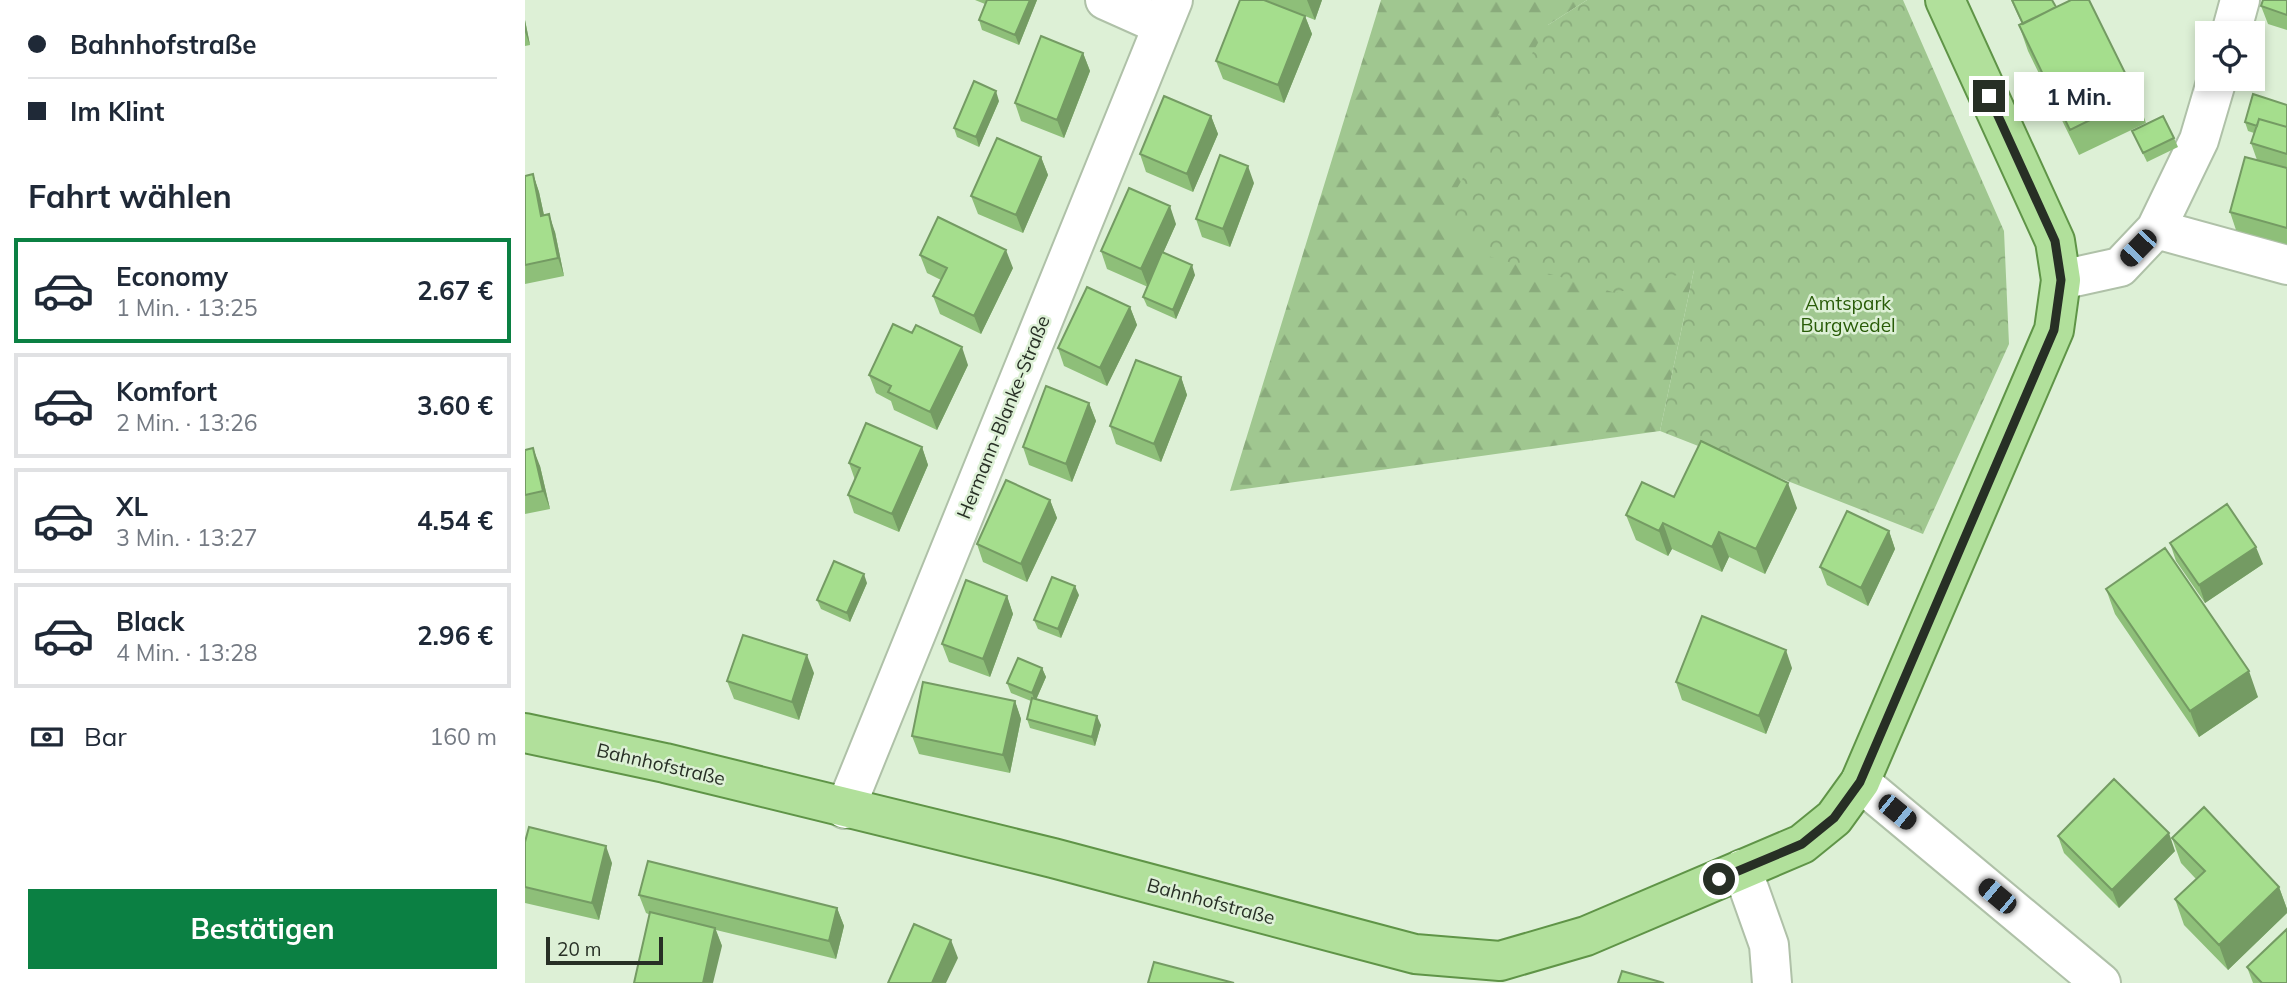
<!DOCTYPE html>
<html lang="de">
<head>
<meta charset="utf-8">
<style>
  body { margin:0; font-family:Mulish,sans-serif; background:#f2f2f3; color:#1f2937; height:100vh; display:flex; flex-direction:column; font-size:26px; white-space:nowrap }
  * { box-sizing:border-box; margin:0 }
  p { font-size:23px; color:#747a83 }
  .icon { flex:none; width:38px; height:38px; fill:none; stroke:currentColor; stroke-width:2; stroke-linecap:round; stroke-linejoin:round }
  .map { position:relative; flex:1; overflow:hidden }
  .sheet { display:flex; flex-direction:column; background:#fff; width:525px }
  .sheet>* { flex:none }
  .hud { display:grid; align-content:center; height:154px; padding:0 28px; background:#fff }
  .fabs { position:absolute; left:1670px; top:21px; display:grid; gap:14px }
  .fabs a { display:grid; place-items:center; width:70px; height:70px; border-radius:0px; background:#fff; box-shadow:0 4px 10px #0003; font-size:35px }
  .scale { position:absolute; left:21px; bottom:18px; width:117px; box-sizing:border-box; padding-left:7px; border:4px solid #272f25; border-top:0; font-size:19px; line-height:24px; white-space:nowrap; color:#272f25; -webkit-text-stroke:5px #ddf0d6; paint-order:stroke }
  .end { position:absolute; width:32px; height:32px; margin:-16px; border:9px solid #272f25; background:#fff; box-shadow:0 0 0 4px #fff }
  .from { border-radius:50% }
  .bubble { position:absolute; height:49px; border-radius:0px; background:#fff; box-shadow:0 4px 10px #0003; font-size:23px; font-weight:700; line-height:49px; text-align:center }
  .car { position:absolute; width:21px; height:42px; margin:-21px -10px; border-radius:9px; box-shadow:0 0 5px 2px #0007; background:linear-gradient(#222 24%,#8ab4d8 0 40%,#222 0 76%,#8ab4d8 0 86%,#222 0) }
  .hud b { display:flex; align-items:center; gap:24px; height:66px; font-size:26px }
  .hud b+b { border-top:2px solid #e0e1e3 }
  .hud i { width:18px; height:18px; background:#1f2937 }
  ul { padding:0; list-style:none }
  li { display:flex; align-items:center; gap:21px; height:105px; margin:0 14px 10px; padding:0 14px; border:4px solid #e0e1e3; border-radius:0px }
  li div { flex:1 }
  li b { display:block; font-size:26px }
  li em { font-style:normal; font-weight:700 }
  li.selected { border-color:#0b8043 }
  li>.icon { width:63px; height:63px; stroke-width:1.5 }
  h2 { padding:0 28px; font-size:32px; line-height:84px }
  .pay { display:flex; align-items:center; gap:18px; height:77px; padding:0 28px; font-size:26px }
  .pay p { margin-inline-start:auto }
  .action { display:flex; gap:14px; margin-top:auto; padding:14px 28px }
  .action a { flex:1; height:80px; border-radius:0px; background:#0b8043; color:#fff; font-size:28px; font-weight:700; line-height:80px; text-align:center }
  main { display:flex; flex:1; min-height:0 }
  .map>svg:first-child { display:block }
  .forest { fill:url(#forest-firs) }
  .park { fill:url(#park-crowns) }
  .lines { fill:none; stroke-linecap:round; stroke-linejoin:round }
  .minor-casing { stroke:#afc1a8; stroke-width:42 }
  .major-casing { stroke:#5f9447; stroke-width:42 }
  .minor { stroke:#fff; stroke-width:38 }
  .major { stroke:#b1e09b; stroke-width:38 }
  .wall { fill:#8ebf79 }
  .shaded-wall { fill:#749b63 }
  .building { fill:#a5de8d; stroke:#749b63; stroke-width:2 }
  .route { stroke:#272f25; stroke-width:9 }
  .labels { text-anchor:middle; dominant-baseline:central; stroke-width:5; stroke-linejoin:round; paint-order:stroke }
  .park-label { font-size:19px; fill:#295c08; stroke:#ddf0d6 }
  .street-label { font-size:19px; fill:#272f25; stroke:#ddf0d6 }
</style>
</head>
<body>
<main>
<section class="sheet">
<div class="hud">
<b><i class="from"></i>Bahnhofstraße</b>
<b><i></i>Im Klint</b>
</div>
<h2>Fahrt wählen</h2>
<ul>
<li class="selected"><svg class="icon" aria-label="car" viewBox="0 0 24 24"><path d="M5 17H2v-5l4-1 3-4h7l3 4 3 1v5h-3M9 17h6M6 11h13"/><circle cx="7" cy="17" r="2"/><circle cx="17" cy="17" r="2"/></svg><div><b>Economy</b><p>1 Min. · 13:25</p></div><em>2.67 €</em></li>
<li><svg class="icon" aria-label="car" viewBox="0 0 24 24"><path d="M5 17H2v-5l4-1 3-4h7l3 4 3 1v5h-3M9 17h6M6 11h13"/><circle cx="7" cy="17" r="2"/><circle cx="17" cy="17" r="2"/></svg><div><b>Komfort</b><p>2 Min. · 13:26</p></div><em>3.60 €</em></li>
<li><svg class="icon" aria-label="car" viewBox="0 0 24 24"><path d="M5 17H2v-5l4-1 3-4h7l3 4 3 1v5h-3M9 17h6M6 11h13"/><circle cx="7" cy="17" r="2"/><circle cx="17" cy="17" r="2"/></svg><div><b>XL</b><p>3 Min. · 13:27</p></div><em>4.54 €</em></li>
<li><svg class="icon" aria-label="car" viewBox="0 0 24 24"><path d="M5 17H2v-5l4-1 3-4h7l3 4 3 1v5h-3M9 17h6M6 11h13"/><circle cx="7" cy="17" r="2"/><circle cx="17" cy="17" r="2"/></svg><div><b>Black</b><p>4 Min. · 13:28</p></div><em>2.96 €</em></li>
</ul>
<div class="pay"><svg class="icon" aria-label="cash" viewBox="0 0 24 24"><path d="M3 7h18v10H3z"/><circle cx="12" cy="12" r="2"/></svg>Bar<p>160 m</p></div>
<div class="action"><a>Bestätigen</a></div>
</section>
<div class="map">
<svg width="1762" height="983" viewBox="0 0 1762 983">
  <defs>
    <pattern id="forest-firs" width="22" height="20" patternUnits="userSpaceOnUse" patternTransform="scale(1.75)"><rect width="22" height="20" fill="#a0c790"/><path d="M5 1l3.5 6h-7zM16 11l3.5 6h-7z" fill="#8aab7c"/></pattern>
    <pattern id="park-crowns" width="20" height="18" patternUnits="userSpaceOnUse" patternTransform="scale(1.75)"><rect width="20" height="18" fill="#a0c790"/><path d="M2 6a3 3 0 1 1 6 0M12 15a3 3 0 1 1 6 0" fill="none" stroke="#8aab7c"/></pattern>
  </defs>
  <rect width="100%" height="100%" fill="#ddf0d6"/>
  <path class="forest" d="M856,0H1062L1023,25L1169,270L1135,431L705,491Z"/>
  <path class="park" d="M1062,0H1378L1479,231L1484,344L1398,534L1135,431L1169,270L1091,293L966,257L915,219L1023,25Z"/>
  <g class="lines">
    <defs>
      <path id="minor" d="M580,0L636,25
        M1706,33L1715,0
        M1631,229L1762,265
        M1536,280L1595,267L1631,229L1674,140L1692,79
        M1335,782L1576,983
        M320,809L648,0
        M1217,869L1244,945L1247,983"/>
      <path id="major" d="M0,733L140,763L528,858L890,954L975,961L1061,936L1277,844L1309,818L1335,782L1529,330L1536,280L1530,241L1420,0"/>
    </defs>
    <use href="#minor" class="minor-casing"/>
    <use href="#major" class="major-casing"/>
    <use href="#minor" class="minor"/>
    <use href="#major" class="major"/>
  </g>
  <path class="wall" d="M450,0H512L494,45L457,30L454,20L460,4Z
    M715,0H797L790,20L780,16L787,34L759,103L698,79L691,61Z
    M1486,0H1527L1531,7L1612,97L1621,123L1554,155L1503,51L1494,25L1497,24Z
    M1762,0V30L1743,24L1736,6Z
    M0,20L5,45L0,46Z
    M558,53L565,71L539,138L496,121L490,103Z
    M474,101L454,147L432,137L429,128Z
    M1762,105V244L1711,230L1705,212L1732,160L1726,143L1729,133L1723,131L1720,122Z
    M686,116L693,134L668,192L621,172L615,154Z
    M1607,131L1649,138L1653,147L1622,162Z
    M516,157L523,175L498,233L453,214L446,196Z
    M8,174L14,192L19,215L30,232L39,276L0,284V176Z
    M729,183L705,247L677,237L671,219Z
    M651,224L638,253L670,275L651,319L622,306L618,297L623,287L582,269L576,251Z
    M395,255L488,268L456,334L415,314L408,296L416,280L402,273Z
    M605,307L612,325L582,386L539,366L533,348Z
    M443,365L412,430L369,410L366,401L351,393L344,375Z
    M656,377L662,395L636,462L591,444L585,426Z
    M564,403L571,421L547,482L504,465L498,447Z
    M397,447L403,465L374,532L329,513L323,495L330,480L324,463Z
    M0,450L15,466L25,509L0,514Z
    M1149,497L1272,508L1240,574L1204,557L1197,572L1147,549L1143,556L1111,540L1101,515Z
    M525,500L532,518L502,582L458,562L452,544Z
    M1364,531L1370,549L1343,606L1302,585L1295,567Z
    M1645,543L1738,564L1680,603L1651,561Z
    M342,583L325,622L296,609L292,600Z
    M1581,589L1733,697L1674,737L1590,614Z
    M554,595L536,638L513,629L509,620Z
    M482,596L488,614L465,677L424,662L417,644Z
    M517,668L521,677L511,700L576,725L570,746L505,728L502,719L506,701L486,693L482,683Z
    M1267,668L1241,734L1157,700L1151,682Z
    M289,673L274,720L209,699L202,681Z
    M490,701L496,719L485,773L394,754L387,736Z
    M1533,836L1650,851L1594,908L1539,853Z
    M1647,838L1754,887L1762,909V913L1703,970L1659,925L1650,899L1671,879L1656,863Z
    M0,842L87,863L74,920L0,903Z
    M114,895L312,908L319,926L311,959L191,930L197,946L121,913Z
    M1722,967L1762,983H1728Z"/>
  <path class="shaded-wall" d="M505,0H512L494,45L490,35Z
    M782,0H797L790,20Z
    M780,16L787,34L759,103L753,85Z
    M0,20L5,45L0,32Z
    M558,53L565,71L539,138L532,120Z
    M471,91L474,101L454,147L451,137Z
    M686,116L693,134L668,192L662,174Z
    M516,157L523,175L498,233L491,215Z
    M723,166L729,183L705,247L698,229Z
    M8,174L14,192L23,234L16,216Z
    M645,206L651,224L623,287L616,269Z
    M24,214L30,232L39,276L33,258Z
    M481,250L488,268L456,334L449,316Z
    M667,265L670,275L651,319L648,310Z
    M605,307L612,325L582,386L575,368Z
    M437,347L443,365L412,430L405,412Z
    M656,377L662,395L636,462L629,444Z
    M564,403L571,421L547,482L541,464Z
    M397,447L403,465L374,532L367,514Z
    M8,448L15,466L25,509L18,491Z
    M1263,483L1272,508L1240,574L1231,549Z
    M525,500L532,518L502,582L496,564Z
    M1138,523L1147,549L1143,556L1134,531Z
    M1364,531L1370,549L1343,606L1336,588Z
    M1194,532L1204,557L1197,572L1187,547Z
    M1731,547L1738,564L1680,603L1674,585Z
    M339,574L342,583L325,622L322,613Z
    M550,586L554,595L536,638L533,629Z
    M482,596L488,614L465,677L458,659Z
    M1261,650L1267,668L1241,734L1234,716Z
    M282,655L289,673L274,720L267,702Z
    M517,668L521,677L510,702L507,693Z
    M1724,671L1733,697L1674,737L1665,711Z
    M490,701L496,719L485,773L478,755Z
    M572,716L576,725L570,746L567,737Z
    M1644,833L1650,851L1594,908L1587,890Z
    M81,846L87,863L74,920L67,903Z
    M1754,887L1762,909V913L1703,970L1694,945Z
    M312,908L319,926L311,959L304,941Z
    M190,928L197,946L188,983H178Z
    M426,940L433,958L421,983H407Z"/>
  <path class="building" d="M462,0H505L490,35L454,20Z
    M715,0H739L780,16L753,85L691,61Z
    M1487,0H1527L1531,7L1498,24Z
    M1546,0H1564L1612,97L1545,130L1494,25Z
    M1738,0H1762V15L1736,6Z
    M516,36L558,53L532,120L490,103Z
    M449,81L471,91L451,137L429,128Z
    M1728,94L1762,105V127L1734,119L1732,126L1720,122Z
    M639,96L686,116L662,174L615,154Z
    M1638,116L1649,138L1618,153L1607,131Z
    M1734,119L1762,127V154L1726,143Z
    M472,138L516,157L491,215L446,196Z
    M695,155L723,166L698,229L671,219Z
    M1720,157L1762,168V228L1705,212Z
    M8,174L16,216L24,214L33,258L0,265V176Z
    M604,188L645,206L616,269L576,251Z
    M413,217L481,250L449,316L408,296L422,268L395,255Z
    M637,252L667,265L648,310L618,297Z
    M562,287L605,307L575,368L533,348Z
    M368,324L387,333L391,325L437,347L405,412L363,392L366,386L344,375Z
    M611,360L656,377L629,444L585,426Z
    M521,386L564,403L541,464L498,447Z
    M341,423L397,447L367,514L323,495L335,468L324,463Z
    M1176,441L1263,483L1231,549L1194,532L1187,547L1138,523L1134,531L1101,515L1117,482L1149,497Z
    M8,448L18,491L0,495V450Z
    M481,480L525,500L496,564L452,544Z
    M1702,504L1731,547L1674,585L1645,543Z
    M1322,511L1364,531L1336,588L1295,567Z
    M1640,548L1724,671L1665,711L1581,589Z
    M309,561L339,574L322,613L292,600Z
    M527,577L550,586L533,629L509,620Z
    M441,580L482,596L458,659L417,644Z
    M1177,616L1261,650L1234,716L1151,682Z
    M218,635L282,655L267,702L202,681Z
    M493,658L517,668L507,693L482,683Z
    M398,682L490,701L478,755L387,736Z
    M507,698L572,716L567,737L502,719Z
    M1589,779L1644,833L1587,890L1533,836Z
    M1679,807L1754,887L1694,945L1650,899L1680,871L1647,838Z
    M4,827L81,846L67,903L0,887V842Z
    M123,861L312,908L304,941L114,895Z
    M125,912L190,928L178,983H109Z
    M389,924L426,940L407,983H363Z
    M1762,929V983H1737L1722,967Z
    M629,962L709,983H623Z
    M1097,971L1139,983H1093Z"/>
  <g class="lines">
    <path class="route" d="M1194,879L1277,844L1309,818L1335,782L1529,330L1536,280L1530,241L1464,96"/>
  </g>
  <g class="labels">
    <g class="park-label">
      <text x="1323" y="303">Amtspark<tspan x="1323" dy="22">Burgwedel</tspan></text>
    </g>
    <g class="street-label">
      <text transform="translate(478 417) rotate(-68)">Hermann-Blanke-Straße</text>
      <text transform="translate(136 764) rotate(13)">Bahnhofstraße</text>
      <text transform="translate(686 901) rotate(15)">Bahnhofstraße</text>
    </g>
  </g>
</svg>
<div class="fabs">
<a><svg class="icon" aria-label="locate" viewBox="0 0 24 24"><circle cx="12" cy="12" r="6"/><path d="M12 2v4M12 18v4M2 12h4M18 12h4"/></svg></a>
</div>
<div class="scale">20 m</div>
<i class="end from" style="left:1194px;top:879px"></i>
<i class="end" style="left:1464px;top:96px"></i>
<div class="bubble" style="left:1489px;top:72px;width:130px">1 Min.</div>
<i class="car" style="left:1613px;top:248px;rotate:224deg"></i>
<i class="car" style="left:1372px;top:812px;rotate:129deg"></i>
<i class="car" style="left:1472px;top:896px;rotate:310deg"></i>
</div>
</main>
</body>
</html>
